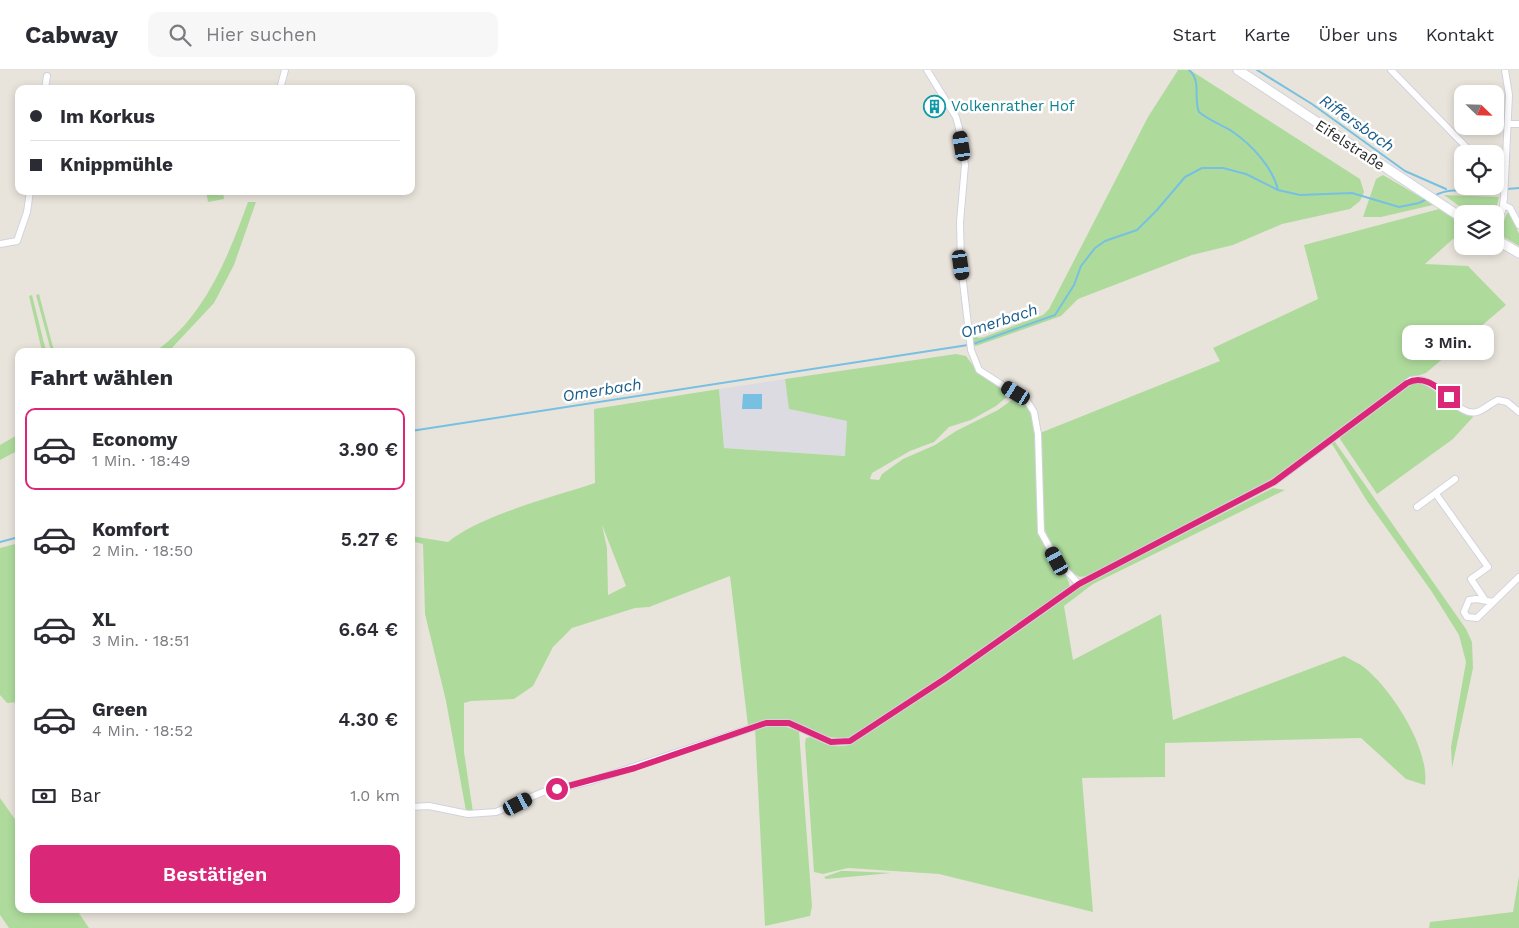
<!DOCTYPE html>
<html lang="de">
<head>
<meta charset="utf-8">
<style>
  body { margin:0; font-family:"Work Sans",sans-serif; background:#f7f7f7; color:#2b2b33; height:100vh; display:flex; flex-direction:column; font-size:19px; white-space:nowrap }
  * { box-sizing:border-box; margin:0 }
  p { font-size:16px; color:#7c7c81 }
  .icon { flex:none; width:28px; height:28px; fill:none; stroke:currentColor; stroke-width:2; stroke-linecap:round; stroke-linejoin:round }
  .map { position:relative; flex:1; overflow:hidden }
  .drawer { position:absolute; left:15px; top:278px; width:400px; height:565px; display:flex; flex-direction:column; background:#fff; border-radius:10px; box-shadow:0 2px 8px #0003 }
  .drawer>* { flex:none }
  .top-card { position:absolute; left:15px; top:15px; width:400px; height:110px; border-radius:10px; box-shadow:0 2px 8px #0003; display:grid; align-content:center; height:110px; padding:0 15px; background:#fff }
  .needle { width:32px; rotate:113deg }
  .fabs { position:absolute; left:1454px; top:15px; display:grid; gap:10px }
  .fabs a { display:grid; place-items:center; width:50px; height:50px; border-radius:10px; background:#fff; box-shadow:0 2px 8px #0003; font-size:25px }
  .end { position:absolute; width:22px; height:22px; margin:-11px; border:6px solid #db2777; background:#fff; box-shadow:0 0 0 2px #fff }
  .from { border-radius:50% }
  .bubble { position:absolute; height:35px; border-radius:10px; background:#fff; box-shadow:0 2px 8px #0003; font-size:16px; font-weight:600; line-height:35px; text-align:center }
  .car { position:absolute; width:15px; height:30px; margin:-15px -8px; border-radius:6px; box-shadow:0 0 4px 1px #0007; background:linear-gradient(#222 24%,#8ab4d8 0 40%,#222 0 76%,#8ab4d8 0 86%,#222 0) }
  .top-card b { display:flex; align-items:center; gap:18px; height:48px; font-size:19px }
  .top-card b+b { border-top:1px solid #e1e1e2 }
  .top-card i { width:12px; height:12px; background:#2b2b33 }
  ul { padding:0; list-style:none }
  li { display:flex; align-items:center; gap:15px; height:82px; margin:0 10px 8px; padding:0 5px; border:2px solid transparent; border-radius:10px }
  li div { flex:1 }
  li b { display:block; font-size:19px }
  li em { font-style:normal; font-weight:600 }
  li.selected { border-color:#db2777 }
  li>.icon { width:45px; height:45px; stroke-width:1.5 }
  h2 { padding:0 15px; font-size:22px; line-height:60px }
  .pay { display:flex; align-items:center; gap:12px; height:55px; padding:0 15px; font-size:19px }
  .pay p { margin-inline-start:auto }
  .action { display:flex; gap:10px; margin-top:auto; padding:10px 15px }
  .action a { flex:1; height:58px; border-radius:10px; background:#db2777; color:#fff; font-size:20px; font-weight:600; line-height:58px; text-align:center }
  header { display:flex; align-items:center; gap:30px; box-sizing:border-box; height:70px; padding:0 25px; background:#fff; border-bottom:1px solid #e1e1e2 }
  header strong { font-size:24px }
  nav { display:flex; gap:28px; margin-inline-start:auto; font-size:18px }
  .search { width:350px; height:45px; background:#f7f7f7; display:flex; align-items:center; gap:12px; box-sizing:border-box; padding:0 18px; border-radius:10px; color:#7c7c81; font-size:19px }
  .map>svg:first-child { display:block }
  .industrial { fill:#dddbe2 }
  .green { fill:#aedb9c; fill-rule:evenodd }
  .water { fill:#77c0e2 }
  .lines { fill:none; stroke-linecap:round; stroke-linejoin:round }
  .stream { stroke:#77c0e2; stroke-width:2 }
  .street-casing { stroke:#d0d2e0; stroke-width:8 }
  .secondary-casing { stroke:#d0d2e0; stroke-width:11 }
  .street { stroke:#fff; stroke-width:6 }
  .secondary { stroke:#fff; stroke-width:9 }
  .route { stroke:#db2777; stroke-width:6 }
  .labels { text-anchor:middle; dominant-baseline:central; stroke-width:5; stroke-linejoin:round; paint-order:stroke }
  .culture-label { font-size:15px; fill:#0d838f; stroke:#fff; text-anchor:start }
  .street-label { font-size:15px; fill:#282828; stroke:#fff }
  .water-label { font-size:16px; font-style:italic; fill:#195d8b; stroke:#fff }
</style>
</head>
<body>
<header>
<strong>Cabway</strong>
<div class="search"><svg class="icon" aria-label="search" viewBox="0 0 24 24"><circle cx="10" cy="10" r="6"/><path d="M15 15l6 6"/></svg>Hier suchen</div>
<nav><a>Start</a><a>Karte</a><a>Über uns</a><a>Kontakt</a></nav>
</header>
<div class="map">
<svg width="1519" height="858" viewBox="0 0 1519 858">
  <rect width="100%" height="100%" fill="#e9e4db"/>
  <path class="industrial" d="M785,309L790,339L847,351L846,386L724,378L719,319Z"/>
  <path class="green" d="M1178,0H1190L1360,109L1364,122L1360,131L1350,139L1282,154L1233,175L1192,185L1078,229L1061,246L976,276L973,275V262L978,268L984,267L1043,245L1049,239L1148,47Z
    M1383,105L1429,132L1433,135L1381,147H1363L1376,109Z
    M206,121H223L224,129L208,132Z
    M1444,125L1499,127L1495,144H1470Z
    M248,132H256L234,195L214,233L169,281H156C205,246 228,187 248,132Z
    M1439,139L1462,153V161L1425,194L1468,196L1506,235L1426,303L1411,308L1270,411L1088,506L1080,507C1030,480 1042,412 1040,363L1220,291L1213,278L1318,229L1304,175Z
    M1507,143H1510L1519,164V176L1499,164Z
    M39,224L54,281H51L36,225Z
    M32,225L46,281H42L29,226Z
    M956,284L966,286L978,302L1007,322V327L996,336L971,350L949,357L934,372L910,381L872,403L870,409L879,410L882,404L903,389L935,375L956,361L998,340L1016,327C1023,331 1029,335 1032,343C1043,374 1034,428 1039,462C1042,482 1068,500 1070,517L944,607L849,668C821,670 814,658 790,651C776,647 761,652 748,656L730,506L649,537L635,538L572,558L553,577L533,616L514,629L471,631L464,633V682L473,742L466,741L446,631L425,544L423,474L411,471V466L448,472C481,445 553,427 595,413L594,339L719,319L724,378L845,386L847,351L789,339L785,309ZM602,455L626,516L608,525L607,478Z
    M1418,312L1427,313L1472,345L1473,347L1453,369L1377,424L1340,369L1342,362L1408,315Z
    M19,364V380L0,390V375Z
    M1332,371L1335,372L1466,559L1472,572L1473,598L1452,698L1451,677L1466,592L1459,565L1432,522L1367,431L1332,374L1329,373Z
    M1273,418L1285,420L1093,514L1064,536L1073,590L1161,544L1173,650L1344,586C1351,590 1359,593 1365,598C1392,620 1430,679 1425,715L1406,709L1361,668L1165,673V707L1082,708L1093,842L939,804L848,798L823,804L814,802L805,673L806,668L811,667C826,675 835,679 852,674L1081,516Z
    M19,473V632L7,633L0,625V478Z
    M777,654L799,661L812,836L810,846L765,856L755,658Z
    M0,728L19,755V839H76L89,858H9L0,845Z
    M841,801H848L892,803L826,809L824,807Z
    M1519,806V858H1429L1430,852L1513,842Z"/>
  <path class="water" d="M743,324H762V339H742Z"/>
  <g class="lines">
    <path class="stream" d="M1189,0C1202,11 1193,28 1199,42C1210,51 1222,55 1233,62C1252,75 1273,98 1278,120
      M1257,0L1312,34L1405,101L1446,119
      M1507,119L1519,118
      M1434,126C1458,113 1477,128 1502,121
      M973,274L1055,245L1074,215L1081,196L1095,178L1105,171L1137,160L1157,140L1185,107L1202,98H1223L1246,104L1278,120L1300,125L1352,123L1399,137L1419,133L1427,129
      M411,361L968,275
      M0,472L19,467"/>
    <defs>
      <path id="street" d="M927,0L956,47L959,58L965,95L960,152L961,195L971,280L979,300L1027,331L1034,342L1038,364L1041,462L1057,491L1079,514
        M1391,0L1473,84
        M45,19L47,6
        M280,19L285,0
        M1508,54H1519
        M1495,92L1506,94
        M1503,135L1510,138L1519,155
        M1495,155L1502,141L1504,128L1509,25L1505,0
        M0,174L17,171L27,142L30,121
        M1436,424L1488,497L1471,509L1485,530
        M1417,437L1455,409
        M1493,532L1476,529L1469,530L1464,542L1467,547L1477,548L1519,507
        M411,737L429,736L468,744L496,742L543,722L591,711L766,653H789L831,672L850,671L946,608L1079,514L1274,412L1411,310C1439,305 1456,348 1477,342C1484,340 1491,333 1498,330L1507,332L1519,342"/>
      <path id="secondary" d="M1238,0L1462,148
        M1495,169L1519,183"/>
    </defs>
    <use href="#street" class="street-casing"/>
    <use href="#secondary" class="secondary-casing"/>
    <use href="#street" class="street"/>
    <use href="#secondary" class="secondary"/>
  </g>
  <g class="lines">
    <path class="route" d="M557,719L635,698L766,653H789L831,672L850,671L946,608L1079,514L1274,412L1407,313C1423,304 1437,317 1449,327"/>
  </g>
  <defs>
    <symbol id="building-ring" viewBox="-11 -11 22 22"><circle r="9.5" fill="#fff" stroke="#0f9aa8" stroke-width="1.5"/><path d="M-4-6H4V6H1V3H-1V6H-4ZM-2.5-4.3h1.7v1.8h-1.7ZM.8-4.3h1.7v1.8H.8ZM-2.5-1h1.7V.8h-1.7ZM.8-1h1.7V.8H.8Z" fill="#0f9aa8"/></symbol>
  </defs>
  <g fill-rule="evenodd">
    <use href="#building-ring" x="922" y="24" width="25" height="25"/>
  </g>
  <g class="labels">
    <g class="culture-label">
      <text x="951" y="36">Volkenrather Hof</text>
    </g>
    <g class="street-label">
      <text transform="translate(1350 75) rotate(33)">Eifelstraße</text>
    </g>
    <g class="water-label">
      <text transform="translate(1357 53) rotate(35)">Riffersbach</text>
      <text transform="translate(999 251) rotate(-18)">Omerbach</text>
      <text transform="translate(602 320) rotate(-9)">Omerbach</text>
    </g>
  </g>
</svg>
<div class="fabs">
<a><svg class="needle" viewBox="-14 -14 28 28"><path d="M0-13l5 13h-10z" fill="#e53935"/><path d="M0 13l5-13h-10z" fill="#7c7c81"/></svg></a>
<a><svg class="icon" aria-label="locate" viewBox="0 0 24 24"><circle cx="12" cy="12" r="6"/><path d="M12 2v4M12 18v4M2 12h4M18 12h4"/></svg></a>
<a><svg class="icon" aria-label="layers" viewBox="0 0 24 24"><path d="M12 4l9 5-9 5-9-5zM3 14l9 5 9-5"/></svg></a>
</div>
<i class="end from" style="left:557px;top:719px"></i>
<i class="end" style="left:1449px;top:327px"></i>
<div class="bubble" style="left:1402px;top:255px;width:92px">3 Min.</div>
<i class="car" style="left:962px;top:76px;rotate:351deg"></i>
<i class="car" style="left:961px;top:195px;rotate:172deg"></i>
<i class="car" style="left:1016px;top:323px;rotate:301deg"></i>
<i class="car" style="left:1057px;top:491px;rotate:331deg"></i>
<i class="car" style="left:518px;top:734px;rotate:63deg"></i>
<div class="top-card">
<b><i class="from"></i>Im Korkus</b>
<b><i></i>Knippmühle</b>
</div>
<section class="drawer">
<h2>Fahrt wählen</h2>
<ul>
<li class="selected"><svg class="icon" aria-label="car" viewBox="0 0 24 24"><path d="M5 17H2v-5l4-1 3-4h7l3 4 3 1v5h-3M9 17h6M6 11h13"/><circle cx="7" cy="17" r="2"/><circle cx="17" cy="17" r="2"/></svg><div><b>Economy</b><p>1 Min. · 18:49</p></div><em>3.90 €</em></li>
<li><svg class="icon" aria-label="car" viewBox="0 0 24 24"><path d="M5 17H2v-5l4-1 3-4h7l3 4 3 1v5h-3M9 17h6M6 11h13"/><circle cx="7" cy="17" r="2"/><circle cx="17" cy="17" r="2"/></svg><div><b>Komfort</b><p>2 Min. · 18:50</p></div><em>5.27 €</em></li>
<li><svg class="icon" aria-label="car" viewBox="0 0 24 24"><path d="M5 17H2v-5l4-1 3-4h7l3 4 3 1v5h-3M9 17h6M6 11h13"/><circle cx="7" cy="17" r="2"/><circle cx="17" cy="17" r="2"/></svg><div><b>XL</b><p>3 Min. · 18:51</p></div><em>6.64 €</em></li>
<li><svg class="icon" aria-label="car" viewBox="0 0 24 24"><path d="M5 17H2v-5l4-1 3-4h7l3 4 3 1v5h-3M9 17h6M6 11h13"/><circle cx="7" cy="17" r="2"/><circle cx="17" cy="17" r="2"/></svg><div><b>Green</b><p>4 Min. · 18:52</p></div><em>4.30 €</em></li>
</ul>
<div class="pay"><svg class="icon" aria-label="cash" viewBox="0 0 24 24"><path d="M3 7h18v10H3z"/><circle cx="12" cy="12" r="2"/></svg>Bar<p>1.0 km</p></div>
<div class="action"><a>Bestätigen</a></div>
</section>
</div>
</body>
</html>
